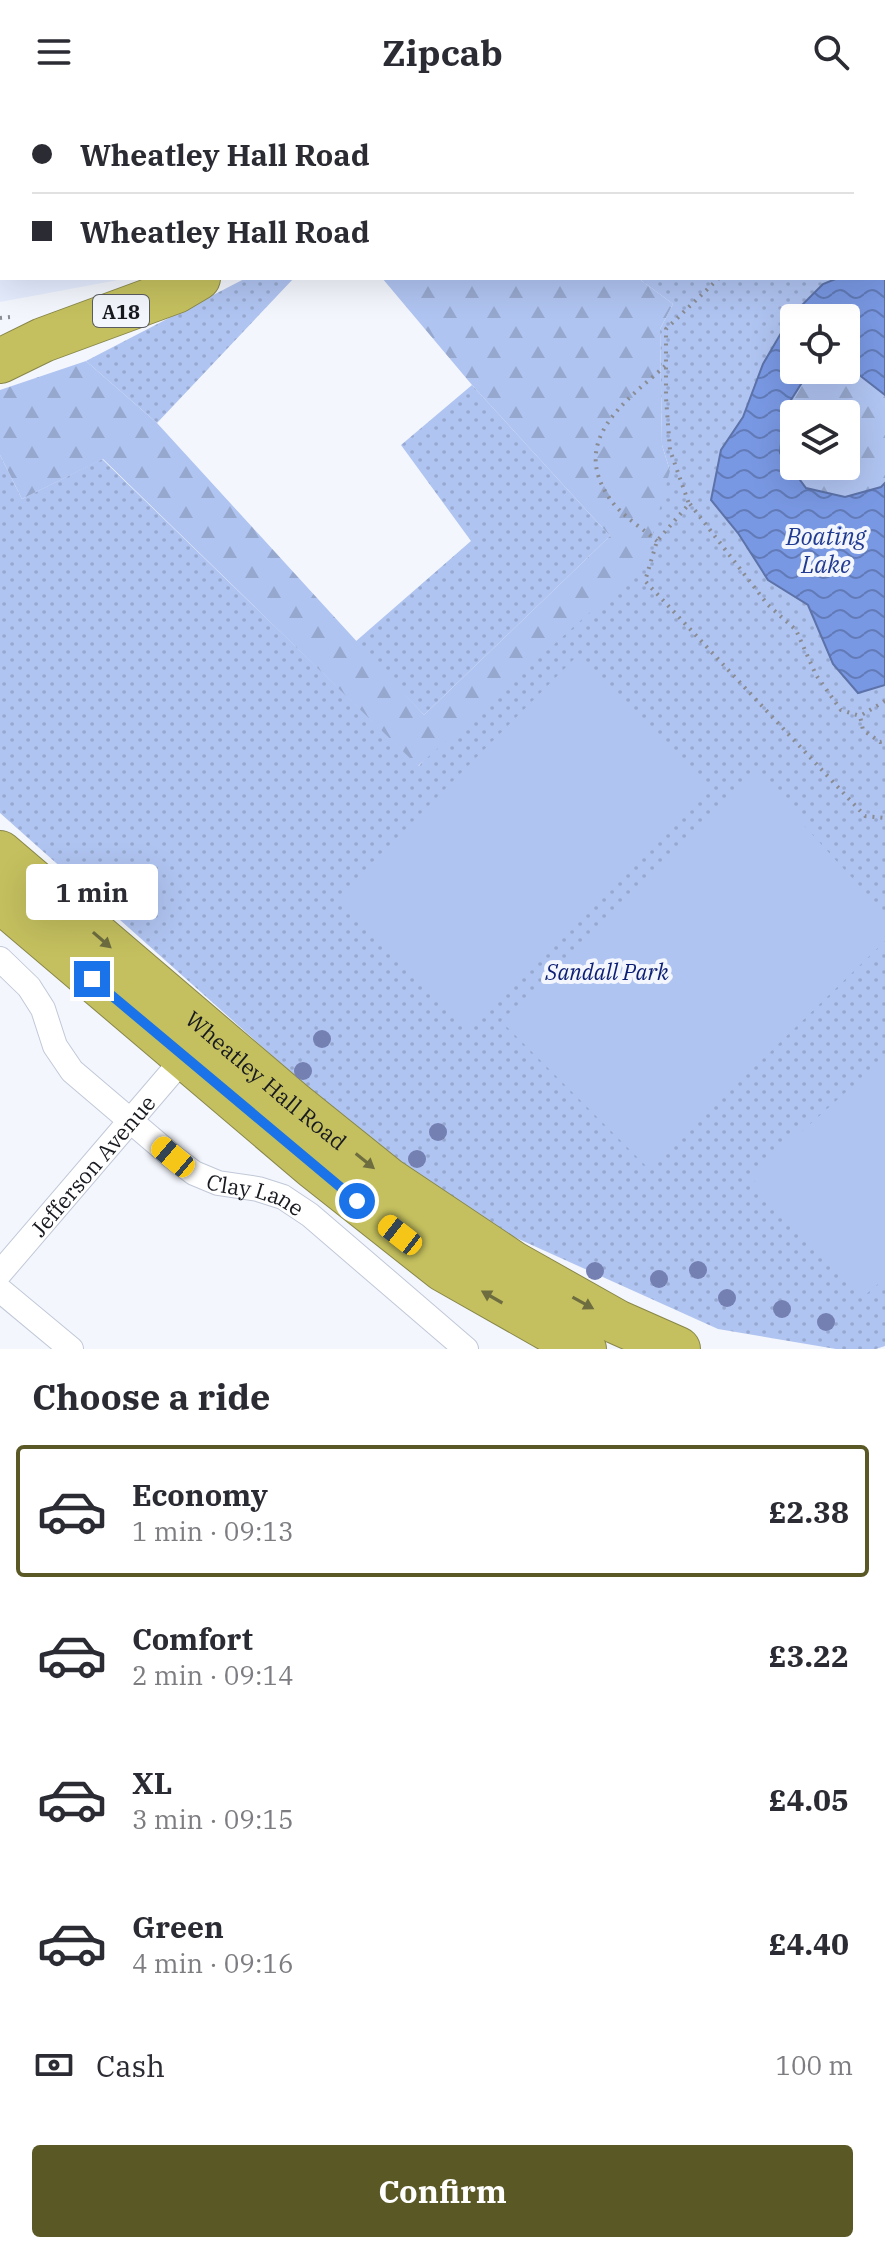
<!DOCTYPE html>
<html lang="en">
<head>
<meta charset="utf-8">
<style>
  body { margin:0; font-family:"IBM Plex Serif",serif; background:#f7f7f7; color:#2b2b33; height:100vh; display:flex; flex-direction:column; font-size:30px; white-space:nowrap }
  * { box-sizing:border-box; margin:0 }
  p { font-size:26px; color:#7c7c81 }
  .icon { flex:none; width:44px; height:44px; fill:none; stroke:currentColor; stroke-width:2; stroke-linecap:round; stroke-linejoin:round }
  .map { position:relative; height:1245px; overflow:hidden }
  .sheet { display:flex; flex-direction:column; background:#fff; flex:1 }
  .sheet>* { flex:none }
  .top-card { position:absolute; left:0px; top:0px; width:886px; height:176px; box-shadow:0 8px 32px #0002; display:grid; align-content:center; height:176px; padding:0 32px; background:#fff }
  .tools { position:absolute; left:780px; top:200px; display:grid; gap:16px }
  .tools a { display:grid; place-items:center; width:80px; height:80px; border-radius:8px; background:#fff; box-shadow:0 8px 32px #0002; font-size:40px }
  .end { position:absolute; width:36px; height:36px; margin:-18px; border:10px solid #1a73e8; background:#fff; box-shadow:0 0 0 4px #fff }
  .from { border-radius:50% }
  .bubble { position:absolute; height:56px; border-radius:8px; background:#fff; box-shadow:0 8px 32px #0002; font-size:26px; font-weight:800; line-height:56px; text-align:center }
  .car { position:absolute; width:24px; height:48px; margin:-24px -12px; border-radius:10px; box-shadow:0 0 6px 2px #0007; background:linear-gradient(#f5c518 24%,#345 0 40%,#f5c518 0 76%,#345 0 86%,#f5c518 0) }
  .top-card b { display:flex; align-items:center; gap:28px; height:76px; font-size:30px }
  .top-card b+b { border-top:2px solid #e1e1e2 }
  .top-card i { width:20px; height:20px; background:#2b2b33 }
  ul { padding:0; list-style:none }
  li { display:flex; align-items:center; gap:24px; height:132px; margin:0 16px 12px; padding:0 16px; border:4px solid transparent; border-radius:8px }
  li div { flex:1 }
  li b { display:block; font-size:30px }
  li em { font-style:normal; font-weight:800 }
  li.active { border-color:#5a5825 }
  li>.icon { width:72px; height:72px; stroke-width:1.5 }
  h2 { padding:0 32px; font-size:36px; line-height:96px }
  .pay { display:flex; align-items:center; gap:20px; height:88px; padding:0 32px; font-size:30px }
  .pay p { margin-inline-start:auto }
  .primary-button { display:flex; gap:16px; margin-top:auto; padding:16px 32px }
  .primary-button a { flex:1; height:92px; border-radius:8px; background:#5a5825; color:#fff; font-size:32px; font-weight:800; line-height:92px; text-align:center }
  header { display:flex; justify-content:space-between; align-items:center; height:104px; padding:0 32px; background:#fff; font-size:36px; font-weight:800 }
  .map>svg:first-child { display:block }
  .built { fill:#e4ecfe }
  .grass { fill:url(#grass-dots); fill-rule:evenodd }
  .forest { fill:url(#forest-firs); fill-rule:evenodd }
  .garden { fill:#b0c4f1 }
  .water { fill:url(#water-waves); stroke:#5c72a8; stroke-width:2; fill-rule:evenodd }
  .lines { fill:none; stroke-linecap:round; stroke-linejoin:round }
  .lane-casing { stroke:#c1c8d7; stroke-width:14 }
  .street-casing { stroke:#c1c8d7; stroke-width:26 }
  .highway-casing { stroke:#888649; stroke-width:46 }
  .path { stroke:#8a8c93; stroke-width:4; stroke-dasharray:2 6; stroke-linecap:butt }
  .lane { stroke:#fff; stroke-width:12 }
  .street { stroke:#fff; stroke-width:24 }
  .highway { stroke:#c4c05f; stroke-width:44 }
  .tree { fill:#747fb2 }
  .oneway { fill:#6e6d40 }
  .route { stroke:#1a73e8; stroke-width:10 }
  .labels { text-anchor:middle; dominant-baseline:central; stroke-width:8; stroke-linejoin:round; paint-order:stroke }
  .shield { fill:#f3f6fd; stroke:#5a5c62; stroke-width:2 }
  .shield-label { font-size:20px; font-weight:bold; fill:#181a20 }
  .park-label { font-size:22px; font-style:italic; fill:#0c1e74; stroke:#f3f6fd }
  .street-label { font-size:22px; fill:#181a20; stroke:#f3f6fd }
  .water-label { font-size:24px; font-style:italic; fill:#213b92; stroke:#f3f6fd }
</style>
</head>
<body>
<header><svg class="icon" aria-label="menu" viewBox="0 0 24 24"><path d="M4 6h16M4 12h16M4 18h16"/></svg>Zipcab<svg class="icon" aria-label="search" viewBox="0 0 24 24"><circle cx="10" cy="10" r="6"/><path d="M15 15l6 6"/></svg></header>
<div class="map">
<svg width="885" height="1245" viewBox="0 0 885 1245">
  <defs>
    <pattern id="grass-dots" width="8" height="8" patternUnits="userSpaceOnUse" patternTransform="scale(2)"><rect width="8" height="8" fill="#b0c4f1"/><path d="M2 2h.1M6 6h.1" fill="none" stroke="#97a8ce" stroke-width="1.8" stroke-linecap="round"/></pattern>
    <pattern id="forest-firs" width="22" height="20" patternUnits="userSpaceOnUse" patternTransform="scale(2)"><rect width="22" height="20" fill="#b0c4f1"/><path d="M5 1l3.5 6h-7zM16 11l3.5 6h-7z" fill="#97a8ce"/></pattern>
    <pattern id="water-waves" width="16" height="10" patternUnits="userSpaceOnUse" patternTransform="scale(2)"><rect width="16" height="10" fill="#7998e3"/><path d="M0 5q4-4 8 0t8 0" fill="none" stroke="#627bb8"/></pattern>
  </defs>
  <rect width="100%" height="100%" fill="#f3f6fd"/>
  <path class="built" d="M0,0H431L2,2V174H129L0,198Z"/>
  <path class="grass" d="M752,0H885V1242L876,1245H836L718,1225L483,1119L378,1046L0,709V351L22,395L102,355L419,662L670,367L662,341L660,225L673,200L638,174H884V2H750ZM794,214H846V266H794ZM794,310H846V362H794Z
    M246,174H294L157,319L86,257Z
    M472,281L610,432L424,611L355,538L471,437L401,341Z"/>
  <path class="forest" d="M382,174H638L673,200L660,225L662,341L670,367L645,459L418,662L103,355L22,395L0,351V286L86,257L157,319L424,611L610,432L472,281Z
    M858,270L885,291V379L881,383L845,393L806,384L780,349L784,307L803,277ZM794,310H846V362H794Z"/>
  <path class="garden" d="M576,553L708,683L465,924L336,795Z
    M757,670L885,810V837L649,1065L501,917Z
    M885,953V1174L863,1193L751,1073Z"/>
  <path class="water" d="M885,156V291L858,270L803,277L784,307L780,349L806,384L845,393L881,383L885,379V581L858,589L833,560L808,501L768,476L738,429L711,396L721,346L743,313L763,260L791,212L823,180L838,174H884ZM794,214H846V266H794Z"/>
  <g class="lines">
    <defs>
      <path id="lane" d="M0,33L2,34"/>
      <g id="street">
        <path id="s1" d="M0,855L29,883L43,905L55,942L72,967L173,1053L194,1069L218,1079L258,1085L283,1093L310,1111L466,1245"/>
        <path id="s2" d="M0,1169L184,954"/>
        <path d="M0,1186L71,1245"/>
      </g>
      <g id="highway">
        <path d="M482,2L485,0"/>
        <path d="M0,257L43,236L176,187L198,174"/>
        <path id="s3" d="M0,749L295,1001L387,1075L514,1160L617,1218L678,1245"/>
        <path d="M0,796L314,1063L443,1165L584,1245"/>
      </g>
    </defs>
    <use href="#lane" class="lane-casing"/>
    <use href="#street" class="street-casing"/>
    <use href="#highway" class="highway-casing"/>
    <path class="path" d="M848,0L850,2
      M811,2L814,0
      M884,33L885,34
      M884,52L885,51
      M884,141H885
      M719,174L666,225V294L670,346L689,400L657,437L645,477L865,712L885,714
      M0,214L11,213
      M690,400L768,501L796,526L816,571L841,606L860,612
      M657,437C642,424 621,411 610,395C569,336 625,298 665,262
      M885,597L860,612L863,626L880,638L885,637"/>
    <use href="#lane" class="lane"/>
    <use href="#street" class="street"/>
    <use href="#highway" class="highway"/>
  </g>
  <g class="tree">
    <circle cx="322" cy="935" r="9"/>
    <circle cx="303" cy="967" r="9"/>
    <circle cx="438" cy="1028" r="9"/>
    <circle cx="417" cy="1055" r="9"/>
    <circle cx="698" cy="1166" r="9"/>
    <circle cx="595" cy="1167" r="9"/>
    <circle cx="659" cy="1175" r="9"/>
    <circle cx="727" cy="1194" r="9"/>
    <circle cx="782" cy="1205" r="9"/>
    <circle cx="826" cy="1218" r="9"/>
  </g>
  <defs><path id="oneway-solid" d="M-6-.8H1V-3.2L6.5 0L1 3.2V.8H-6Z" transform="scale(2)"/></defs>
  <g class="oneway">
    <use href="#oneway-solid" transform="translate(102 836) rotate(41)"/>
    <use href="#oneway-solid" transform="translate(365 1057) rotate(39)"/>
    <use href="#oneway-solid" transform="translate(492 1193) rotate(-150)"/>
    <use href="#oneway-solid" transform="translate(583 1199) rotate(29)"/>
  </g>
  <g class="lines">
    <path class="route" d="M92,875L357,1097"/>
  </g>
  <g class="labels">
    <rect class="shield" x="93" y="191" width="56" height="32" rx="6"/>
    <g class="shield-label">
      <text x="121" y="207">A18</text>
    </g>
    <g class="park-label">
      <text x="607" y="867">Sandall Park</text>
    </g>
    <g class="street-label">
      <text stroke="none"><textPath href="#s3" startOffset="350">Wheatley Hall Road</textPath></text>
      <text stroke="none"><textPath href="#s2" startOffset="142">Jefferson Avenue</textPath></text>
      <text stroke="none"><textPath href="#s1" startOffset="360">Clay Lane</textPath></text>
    </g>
    <g class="water-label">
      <text x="826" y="432">Boating<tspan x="826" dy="28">Lake</tspan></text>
    </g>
  </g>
</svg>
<div class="tools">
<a><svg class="icon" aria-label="locate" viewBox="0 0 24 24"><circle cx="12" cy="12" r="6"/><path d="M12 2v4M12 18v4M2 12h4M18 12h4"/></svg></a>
<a><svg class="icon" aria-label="layers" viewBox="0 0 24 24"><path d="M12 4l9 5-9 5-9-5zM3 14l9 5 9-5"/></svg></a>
</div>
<i class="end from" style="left:357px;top:1097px"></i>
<i class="end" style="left:92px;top:875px"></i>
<div class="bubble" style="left:26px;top:760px;width:132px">1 min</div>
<i class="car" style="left:173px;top:1053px;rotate:310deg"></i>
<i class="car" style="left:400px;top:1131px;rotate:308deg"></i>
<div class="top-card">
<b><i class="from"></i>Wheatley Hall Road</b>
<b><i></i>Wheatley Hall Road</b>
</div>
</div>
<section class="sheet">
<h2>Choose a ride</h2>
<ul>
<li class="active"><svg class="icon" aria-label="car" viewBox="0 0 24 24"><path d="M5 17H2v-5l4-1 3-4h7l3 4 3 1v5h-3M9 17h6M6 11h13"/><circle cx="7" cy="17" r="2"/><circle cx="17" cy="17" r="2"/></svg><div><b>Economy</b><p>1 min · 09:13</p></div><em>£2.38</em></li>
<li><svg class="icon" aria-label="car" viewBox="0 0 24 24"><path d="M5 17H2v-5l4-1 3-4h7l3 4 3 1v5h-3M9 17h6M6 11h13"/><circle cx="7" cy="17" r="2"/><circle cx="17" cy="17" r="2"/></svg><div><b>Comfort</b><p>2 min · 09:14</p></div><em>£3.22</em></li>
<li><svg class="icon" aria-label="car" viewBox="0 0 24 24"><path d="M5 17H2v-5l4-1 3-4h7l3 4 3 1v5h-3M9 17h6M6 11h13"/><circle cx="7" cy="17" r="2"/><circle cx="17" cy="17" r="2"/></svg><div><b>XL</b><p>3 min · 09:15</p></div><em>£4.05</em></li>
<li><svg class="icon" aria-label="car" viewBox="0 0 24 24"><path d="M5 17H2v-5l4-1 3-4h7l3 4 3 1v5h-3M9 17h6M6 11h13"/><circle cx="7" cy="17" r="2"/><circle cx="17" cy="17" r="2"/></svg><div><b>Green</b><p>4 min · 09:16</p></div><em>£4.40</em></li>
</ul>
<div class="pay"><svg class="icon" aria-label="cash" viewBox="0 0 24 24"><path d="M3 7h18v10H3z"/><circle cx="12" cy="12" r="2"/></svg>Cash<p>100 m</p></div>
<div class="primary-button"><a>Confirm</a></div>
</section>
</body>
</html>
